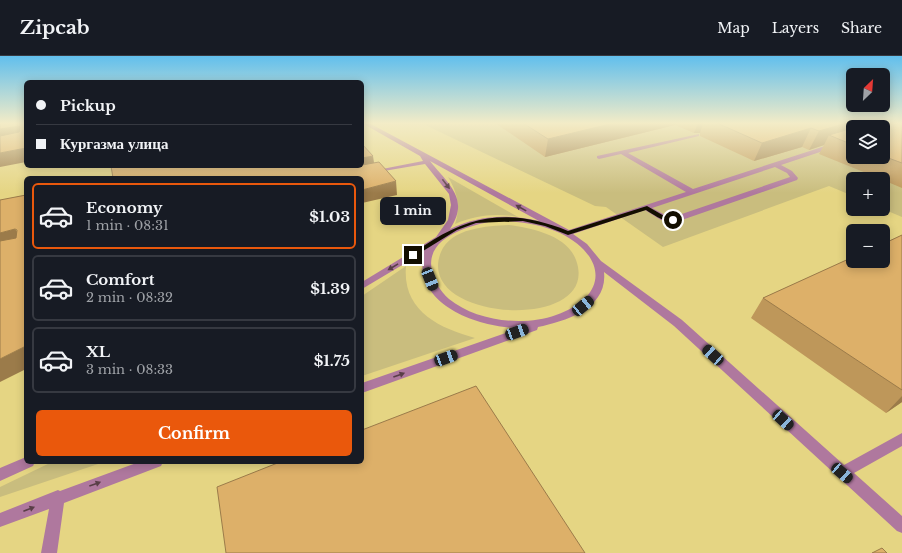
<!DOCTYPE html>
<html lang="en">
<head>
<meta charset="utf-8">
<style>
  body { margin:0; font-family:"Libre Baskerville",serif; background:#242831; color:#f1f3f6; height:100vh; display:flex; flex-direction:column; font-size:15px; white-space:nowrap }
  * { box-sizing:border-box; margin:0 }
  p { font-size:13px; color:#9ea1a6 }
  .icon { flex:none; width:22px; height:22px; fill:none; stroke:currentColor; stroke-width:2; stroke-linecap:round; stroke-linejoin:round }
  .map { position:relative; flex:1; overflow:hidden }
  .side { position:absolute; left:24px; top:120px; width:340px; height:288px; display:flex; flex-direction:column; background:#171b24; border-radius:6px; box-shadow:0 2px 10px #0003 }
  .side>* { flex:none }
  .banner { position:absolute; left:24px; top:24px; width:340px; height:88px; border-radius:6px; box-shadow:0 2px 10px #0003; display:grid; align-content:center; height:88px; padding:0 12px; background:#171b24 }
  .needle { width:26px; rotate:25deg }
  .fabs { position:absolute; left:846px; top:12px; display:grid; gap:8px }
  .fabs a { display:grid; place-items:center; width:44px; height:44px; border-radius:6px; background:#171b24; box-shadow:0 2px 10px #0003; font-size:20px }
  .end { position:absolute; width:18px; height:18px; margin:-9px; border:5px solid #130e00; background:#fff; box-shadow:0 0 0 2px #fff }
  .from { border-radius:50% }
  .bubble { position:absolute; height:28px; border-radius:6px; background:#171b24; box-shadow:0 2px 10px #0003; font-size:13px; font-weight:800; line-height:28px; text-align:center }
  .car { position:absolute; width:12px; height:24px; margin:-12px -6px; border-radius:5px; box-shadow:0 0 3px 1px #0007; background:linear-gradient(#222 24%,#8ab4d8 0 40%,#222 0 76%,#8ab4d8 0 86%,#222 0) }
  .banner b { display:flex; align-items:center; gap:14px; height:38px; font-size:15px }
  .banner b+b { border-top:1px solid #363941 }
  .banner i { width:10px; height:10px; background:#f1f3f6 }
  ul { padding:7px 0 0; list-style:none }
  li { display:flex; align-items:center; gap:12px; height:66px; margin:0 8px 6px; padding:0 4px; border:2px solid #363941; border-radius:6px }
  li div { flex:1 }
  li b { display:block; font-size:15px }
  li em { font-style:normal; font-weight:800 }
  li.selected { border-color:#ea580c }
  li>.icon { width:36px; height:36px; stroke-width:1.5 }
  .primary-button { display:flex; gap:8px; margin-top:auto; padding:8px 12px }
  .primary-button a { flex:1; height:46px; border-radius:6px; background:#ea580c; color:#fff; font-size:16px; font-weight:800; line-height:46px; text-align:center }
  header { display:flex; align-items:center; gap:24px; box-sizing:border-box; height:56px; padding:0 20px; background:#171b24; border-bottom:1px solid #363941 }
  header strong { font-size:19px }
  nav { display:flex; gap:22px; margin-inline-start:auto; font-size:14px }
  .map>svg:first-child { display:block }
  .green { fill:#c9bd7e; fill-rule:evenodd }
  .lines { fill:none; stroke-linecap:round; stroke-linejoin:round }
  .minor { fill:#af789e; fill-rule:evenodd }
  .wall { fill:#be975a; fill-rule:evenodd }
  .shaded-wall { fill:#9b7b4a }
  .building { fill:#ddb069; stroke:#9b7b4a }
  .oneway { fill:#593e47 }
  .route { fill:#130e00 }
</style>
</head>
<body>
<header>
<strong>Zipcab</strong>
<nav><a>Map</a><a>Layers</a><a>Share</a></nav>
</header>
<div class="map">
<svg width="902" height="497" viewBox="0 0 902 497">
  <rect width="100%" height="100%" fill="#e5d583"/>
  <path class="green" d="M421,67H902V161L883,153V123H853V140L829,130L663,191L606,151L595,150ZM853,71H883V101H853Z
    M448,121L518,161C496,157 476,159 455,168C461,150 457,136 448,121Z
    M509,169C531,172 567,179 576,204C603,278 412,266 441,196C451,172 487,170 509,169Z
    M406,210C402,255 439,272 475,282L362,320V240Z
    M52,406H104L0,441V431Z"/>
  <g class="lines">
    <path class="minor" d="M362,67H369L569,174L686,136L621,98L599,103L597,102V100L699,78V80L628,97L693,133L853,81V85L781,109L792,115L798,122L797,124L676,166L661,164L645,154L573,178L587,188L601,205L682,264L844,409L902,377V390L854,417L902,460V477L897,475L674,270L604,216C608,252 566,265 538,271L537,274L362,337V327L520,272C478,272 411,248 424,196L362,233V226L436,181L448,164L451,149L449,138L425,108L372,117V115L423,105L420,100ZM430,105L539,165C507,158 480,159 450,173C470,143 449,129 430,105ZM775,111L787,117L790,121L673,161L667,160L652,152ZM498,164C519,166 541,168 560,177C608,201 608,241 556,259C523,271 476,265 449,243C440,235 435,226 432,215C424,180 472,169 498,164Z
      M26,401V406H35L33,410L0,425V412Z
      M139,406H163L161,410L64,447L57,497H41L49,453L0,471V457L58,434L60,435Z"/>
  </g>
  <path class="wall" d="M495,67H902V132L883,124V123H881L819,98L824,89L809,94L802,91L754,105L700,80V77H694L675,69L545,101ZM853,71H883V101H853Z
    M902,179V346L886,357L751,262L763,242Z"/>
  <path class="shaded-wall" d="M614,67H676L675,69L545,101L548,83Z
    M698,67H703L700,77H694Z
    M847,67H861L859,71H853V80L829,79L824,89L809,94L819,75Z
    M19,70L26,82L0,87V73Z
    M811,72L802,91L754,105L762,87Z
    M26,92V106L0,111V97Z
    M373,100L375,113L339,110H362V102Z
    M396,125L397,139L362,147V134Z
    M15,173L26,188L0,194V177Z
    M26,290V313L0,326V303Z
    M902,340V346L886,357Z"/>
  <path class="building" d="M0,67H26V92L0,97V80L19,76L20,71L19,70L0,73Z
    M523,67H614L548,83Z
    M717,67H847L819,75L811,72L762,87Z
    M864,67H902V107L883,100V71H856L864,69Z
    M853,72V89L829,79Z
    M362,88L373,100L362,102Z
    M379,106L396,125L362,134V122H113L111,110L356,111L362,110V109Z
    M26,139V290L0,303V185L16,182L17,174L15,173L0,177V144Z
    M902,179V334L763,242L853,201V205H883V188Z
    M476,330L585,497H226L217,431L280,406H362V374Z
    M882,492L887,497H872Z"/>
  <defs><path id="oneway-solid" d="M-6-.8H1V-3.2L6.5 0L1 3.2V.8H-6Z"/></defs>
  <g class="oneway">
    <use href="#oneway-solid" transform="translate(446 128) rotate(53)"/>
    <use href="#oneway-solid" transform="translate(521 152) rotate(-151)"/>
    <use href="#oneway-solid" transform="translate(393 211) rotate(149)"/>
    <use href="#oneway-solid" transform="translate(399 319) rotate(-20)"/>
    <use href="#oneway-solid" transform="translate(95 428) rotate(-20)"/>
    <use href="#oneway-solid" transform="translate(29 453) rotate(-21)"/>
  </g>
  <linearGradient id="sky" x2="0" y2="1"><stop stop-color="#61bfed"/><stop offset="0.49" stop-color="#f3ecc7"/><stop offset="1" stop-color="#f3ecc7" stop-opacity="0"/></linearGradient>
  <rect width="902" height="137" fill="url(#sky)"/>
  <path class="route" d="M647,150L666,161L676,164C667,169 654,159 646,154L568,179L545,170L523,165L476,167L457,174L415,200L410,199C417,193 426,189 433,184C478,156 519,155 568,175Z"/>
</svg>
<div class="fabs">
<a><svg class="needle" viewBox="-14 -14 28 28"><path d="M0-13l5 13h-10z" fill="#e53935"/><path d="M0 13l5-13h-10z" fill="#9ea1a6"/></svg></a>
<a><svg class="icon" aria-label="layers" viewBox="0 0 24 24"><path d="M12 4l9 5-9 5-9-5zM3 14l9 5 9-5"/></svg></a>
<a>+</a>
<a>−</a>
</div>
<i class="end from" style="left:673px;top:164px"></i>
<i class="end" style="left:413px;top:199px"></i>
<div class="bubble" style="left:380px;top:141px;width:66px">1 min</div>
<i class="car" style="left:430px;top:223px;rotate:158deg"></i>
<i class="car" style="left:583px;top:250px;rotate:51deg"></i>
<i class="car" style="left:517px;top:276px;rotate:70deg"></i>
<i class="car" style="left:713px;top:299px;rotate:312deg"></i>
<i class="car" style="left:446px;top:302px;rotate:70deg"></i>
<i class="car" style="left:783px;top:364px;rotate:132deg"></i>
<i class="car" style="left:842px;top:417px;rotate:131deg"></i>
<div class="banner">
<b><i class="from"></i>Pickup</b>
<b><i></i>Кургазма улица</b>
</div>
<section class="side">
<ul>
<li class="selected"><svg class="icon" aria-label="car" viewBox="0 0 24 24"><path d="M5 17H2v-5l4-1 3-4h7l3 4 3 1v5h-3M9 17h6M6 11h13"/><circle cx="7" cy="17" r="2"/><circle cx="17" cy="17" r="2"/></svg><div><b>Economy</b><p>1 min · 08:31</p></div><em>$1.03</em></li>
<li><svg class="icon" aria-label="car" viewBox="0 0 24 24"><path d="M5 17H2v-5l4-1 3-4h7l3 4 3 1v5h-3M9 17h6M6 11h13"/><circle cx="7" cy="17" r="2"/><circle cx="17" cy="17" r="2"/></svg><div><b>Comfort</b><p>2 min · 08:32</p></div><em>$1.39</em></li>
<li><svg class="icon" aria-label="car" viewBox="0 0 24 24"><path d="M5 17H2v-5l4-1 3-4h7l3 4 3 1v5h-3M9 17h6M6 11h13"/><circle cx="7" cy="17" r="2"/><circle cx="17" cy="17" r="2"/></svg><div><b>XL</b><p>3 min · 08:33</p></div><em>$1.75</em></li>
</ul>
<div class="primary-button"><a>Confirm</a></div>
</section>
</div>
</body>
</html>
